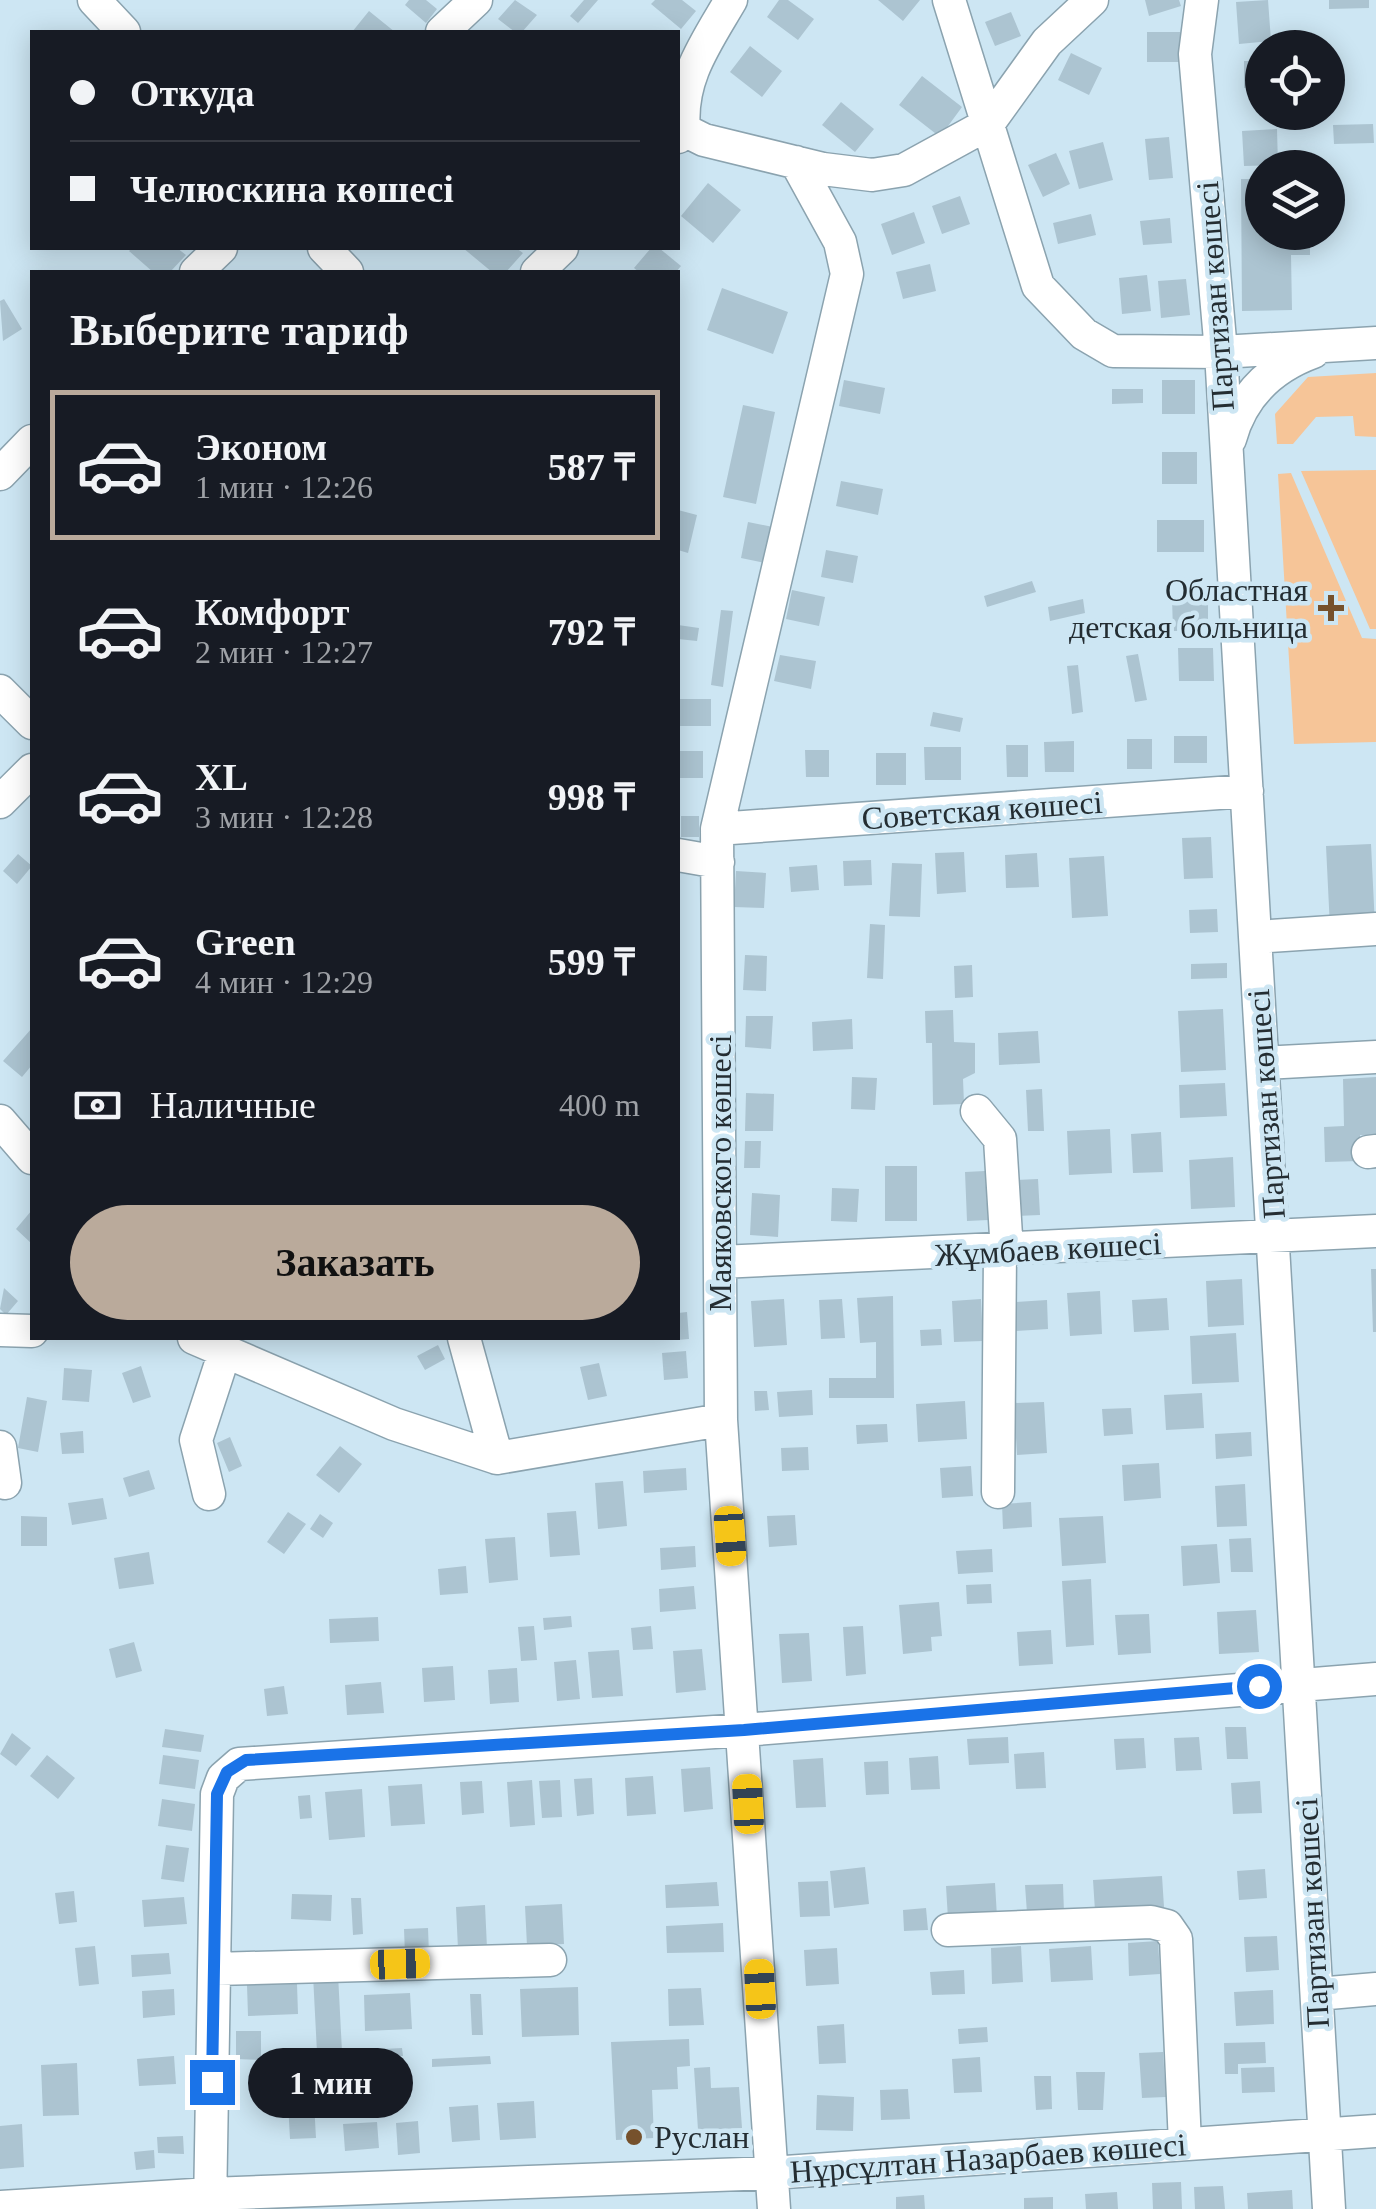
<!DOCTYPE html>
<html lang="ru">
<head>
<meta charset="utf-8">
<style>
  body { margin:0; font-family:Georgia,serif; background:#20242c; color:#f1f3f6; height:100vh; display:flex; flex-direction:column; font-size:38px; white-space:nowrap }
  * { box-sizing:border-box; margin:0 }
  p { font-size:32px; color:#9ea1a6 }
  .icon { flex:none; width:55px; height:55px; fill:none; stroke:currentColor; stroke-width:2; stroke-linecap:round; stroke-linejoin:round }
  .map { position:relative; flex:1; overflow:hidden }
  .details { position:absolute; left:30px; top:270px; width:650px; height:1070px; display:flex; flex-direction:column; background:#171b24; border-radius:0px; box-shadow:0 5px 25px #0003 }
  .details>* { flex:none }
  .banner { position:absolute; left:30px; top:30px; width:650px; height:220px; border-radius:0px; box-shadow:0 5px 25px #0003; display:grid; align-content:center; height:220px; padding:0 40px; background:#171b24 }
  .fabs { position:absolute; left:1245px; top:30px; display:grid; gap:20px }
  .fabs a { display:grid; place-items:center; width:100px; height:100px; border-radius:50%; background:#171b24; box-shadow:0 5px 25px #0003; font-size:50px }
  .end { position:absolute; width:45px; height:45px; margin:-22px; border:12px solid #1a73e8; background:#fff; box-shadow:0 0 0 5px #fff }
  .from { border-radius:50% }
  .bubble { position:absolute; height:70px; border-radius:35px; background:#171b24; box-shadow:0 5px 25px #0003; font-size:32px; font-weight:700; line-height:70px; text-align:center }
  .car { position:absolute; width:30px; height:60px; margin:-30px -15px; border-radius:12px; box-shadow:0 0 8px 2px #0007; background:linear-gradient(#f5c518 24%,#345 0 40%,#f5c518 0 76%,#345 0 86%,#f5c518 0) }
  .banner b { display:flex; align-items:center; gap:35px; height:95px; font-size:38px }
  .banner b+b { border-top:2px solid #363941 }
  .banner i { width:25px; height:25px; background:#f1f3f6 }
  ul { padding:0; list-style:none }
  li { display:flex; align-items:center; gap:30px; height:150px; margin:0 20px 15px; padding:0 20px; border:5px solid transparent; border-radius:0px }
  li div { flex:1 }
  li b { display:block; font-size:38px }
  li em { font-style:normal; font-weight:700 }
  li.selected { border-color:#baaa9b }
  li>.icon { width:90px; height:90px; stroke-width:1.5 }
  h2 { padding:0 40px; font-size:45px; line-height:120px }
  .pay { display:flex; align-items:center; gap:25px; height:110px; padding:0 40px; font-size:38px }
  .pay p { margin-inline-start:auto }
  .cta { display:flex; gap:20px; margin-top:auto; padding:20px 40px }
  .cta a { flex:1; height:115px; border-radius:60px; background:#baaa9b; color:#111; font-size:40px; font-weight:700; line-height:115px; text-align:center }
  .map>svg:first-child { display:block }
  .green { fill:#f6c598 }
  .building { fill:#acc4d1 }
  .lines { fill:none; stroke-linecap:round; stroke-linejoin:round }
  .minor-casing { stroke:#8ba3af; stroke-width:35 }
  .minor { stroke:#fff; stroke-width:32 }
  .route { stroke:#1a73e8; stroke-width:12 }
  .poi-dot { fill:#76512c; stroke:#cde6f3; stroke-width:4 }
  .labels { text-anchor:middle; dominant-baseline:central; stroke-width:9; stroke-linejoin:round; paint-order:stroke }
  .street-label { font-size:32px; fill:#242d32; stroke:#cde6f3 }
  .poi-label { font-size:32px; fill:#242d32; stroke:#cde6f3; text-anchor:end }
</style>
</head>
<body>
<div class="map">
<svg width="1376" height="2209" viewBox="0 0 1376 2209">
  <rect width="100%" height="100%" fill="#cde6f3"/>
  <path class="green" d="M1376,373V437L1355,436L1353,416L1316,417L1293,444H1277L1275,414L1308,377Z
    M1376,470V629H1370L1301,471Z
    M1291,473L1362,638L1376,639V742L1294,744L1278,474Z"/>
  <path class="building" d="M409,0H426L437,9L426,23L405,5Z
    M515,0L537,15L522,32H515L498,19Z
    M584,0H598L578,23L570,16Z
    M655,0H682L696,11L681,29L651,4Z
    M779,0H788L814,19L798,40L767,17Z
    M878,0H920L903,21Z
    M1145,0H1179L1181,6L1149,16Z
    M1268,0L1271,41L1239,44L1236,2Z
    M1329,0H1369V8L1329,9Z
    M369,11L395,32H352Z
    M1011,12L1021,36L995,46L985,22Z
    M1147,32H1180V62H1147Z
    M750,46L782,71L762,97L730,72Z
    M1071,53L1102,68L1089,95L1058,80Z
    M1244,61H1259V88H1244Z
    M922,76L962,107L940,137L899,105Z
    M841,102L874,129L855,152L822,125Z
    M1373,124L1374,143L1334,144L1333,125Z
    M1277,129L1278,165L1244,166L1242,131Z
    M1169,137L1173,178L1149,180L1145,139Z
    M1103,142L1113,180L1079,189L1069,151Z
    M1056,153L1070,184L1043,197L1028,165Z
    M1241,179H1262V232H1310V255H1291L1292,310L1242,311Z
    M708,183L741,210L713,243L681,216Z
    M960,196L970,224L942,234L932,206Z
    M914,212L925,243L892,255L881,224Z
    M1091,214L1096,235L1058,244L1053,223Z
    M1170,218L1172,243L1143,245L1140,221Z
    M132,248H177L186,255L170,272H153L129,251Z
    M463,248H516L523,253L506,272H492Z
    M651,248H659L681,266L676,272H639L634,268Z
    M930,264L936,291L903,299L896,272Z
    M1147,275L1151,311L1122,314L1119,278Z
    M1186,279L1190,315L1161,318L1158,281Z
    M722,288L788,312L773,354L707,330Z
    M4,299L22,329L3,341L0,301Z
    M844,380L885,388L880,414L839,406Z
    M1162,380H1195V414H1162Z
    M1112,389H1143V403L1112,404Z
    M743,405L775,412L756,504L723,497Z
    M1162,452H1197V484H1162Z
    M841,481L883,489L878,515L836,506Z
    M678,510L697,515L688,553L678,550Z
    M1157,520H1204V552H1157Z
    M748,522L773,527L765,563L741,558Z
    M826,550L858,556L853,583L821,577Z
    M1032,581L1036,592L987,607L984,596Z
    M792,590L825,597L819,626L786,619Z
    M1172,598H1208V631H1173Z
    M1083,599L1085,613L1050,621L1048,607Z
    M721,610L733,611L723,687L711,685Z
    M678,625L699,628L697,641L678,639Z
    M1178,648H1213L1214,681H1179Z
    M1138,654L1147,700L1135,702L1126,656Z
    M780,655L816,661L811,689L774,681Z
    M1078,665L1083,712L1072,714L1067,666Z
    M679,699H711V726H679Z
    M933,712L963,718L960,732L930,726Z
    M1174,736H1207V763H1174Z
    M1127,739H1152V769H1127Z
    M1074,741V772H1045L1044,742Z
    M1006,745H1028V777H1007Z
    M924,747H961V780H925Z
    M805,750H829V777H806Z
    M678,751H703V778H678Z
    M876,753H906V785H876Z
    M681,816H699V837H681Z
    M1211,837L1213,878L1184,879L1182,838Z
    M1371,844L1375,926L1330,928L1326,846Z
    M964,852L966,892L937,894L935,853Z
    M1037,853L1039,887L1006,888L1005,855Z
    M18,854L32,866L17,884L3,871Z
    M1104,856L1108,916L1072,918L1069,858Z
    M871,860L872,885L844,886L843,861Z
    M892,863L922,864L920,917L889,916Z
    M817,865L819,890L791,892L789,867Z
    M736,871L766,873L764,908L734,907Z
    M1217,909L1218,932L1190,933L1189,910Z
    M870,924L885,925L883,979L867,978Z
    M745,955L767,956L766,991L743,990Z
    M1227,963V978L1191,979V964Z
    M972,965L973,997L955,998L954,966Z
    M1223,1009L1226,1070L1181,1072L1178,1011Z
    M953,1010L954,1042L975,1043V1073L963,1079L964,1104L933,1105L932,1043H926L925,1011Z
    M746,1016H773L771,1049L745,1047Z
    M852,1019L853,1049L813,1051L812,1022Z
    M32,1028V1065L22,1077L3,1061Z
    M1038,1031L1040,1063L999,1065L998,1033Z
    M852,1077L877,1078L875,1110L851,1109Z
    M1376,1077V1135H1360V1161L1325,1162L1324,1127L1344,1126L1343,1079Z
    M1225,1083L1227,1116L1180,1118L1179,1085Z
    M1042,1089L1044,1131H1028L1026,1090Z
    M746,1093L774,1094L773,1131H745Z
    M1110,1129L1112,1173L1069,1175L1067,1131Z
    M1161,1132L1163,1172L1133,1173L1131,1134Z
    M745,1141H761L760,1168H744Z
    M1233,1157L1235,1207L1191,1209L1189,1160Z
    M885,1166H917V1221H885Z
    M985,1171L988,1220L967,1221L965,1172Z
    M1038,1179L1040,1215L1016,1216L1015,1180Z
    M832,1188L859,1189L857,1222L831,1221Z
    M752,1193L780,1195L778,1237L750,1235Z
    M32,1210V1244L16,1229Z
    M1371,1269H1376V1332H1373Z
    M1242,1279L1244,1325L1208,1327L1206,1281Z
    M4,1288L18,1301L6,1315L0,1309Z
    M1100,1291L1102,1334L1070,1336L1067,1293Z
    M893,1296L894,1398H829V1378H876V1342L860,1343L857,1298Z
    M1167,1298L1169,1330L1134,1332L1132,1300Z
    M784,1299L787,1345L754,1347L751,1301Z
    M842,1299L845,1338L821,1339L819,1300Z
    M981,1299L983,1341L954,1342L952,1301Z
    M1047,1300L1048,1329L1016,1331L1014,1302Z
    M687,1312L689,1339L678,1340V1313Z
    M941,1329L942,1345L921,1346L920,1330Z
    M1236,1333L1239,1382L1192,1384L1190,1336Z
    M438,1345L445,1359L425,1370L417,1356Z
    M686,1351L688,1378L664,1380L662,1353Z
    M599,1363L607,1396L588,1400L580,1367Z
    M141,1366L151,1397L133,1403L122,1373Z
    M64,1368L92,1370L89,1402L62,1400Z
    M812,1390L813,1415L779,1417L777,1392Z
    M754,1391H767L769,1410L755,1411Z
    M1202,1393L1204,1428L1166,1430L1164,1395Z
    M27,1397L47,1401L38,1452L18,1448Z
    M965,1401L967,1439L918,1442L916,1404Z
    M1044,1402L1047,1453L1017,1455L1014,1403Z
    M1131,1408L1133,1434L1104,1436L1102,1409Z
    M887,1424L888,1442L857,1444L856,1425Z
    M83,1431L84,1453L62,1454L60,1433Z
    M1251,1432L1252,1456L1216,1459L1215,1434Z
    M230,1437L242,1466L229,1472L217,1443Z
    M340,1446L362,1464L339,1493L316,1475Z
    M808,1447L809,1470L782,1471L781,1448Z
    M1159,1463L1161,1498L1124,1501L1122,1465Z
    M971,1466L973,1496L942,1498L940,1468Z
    M686,1468L687,1490L644,1493L643,1471Z
    M149,1470L155,1489L129,1497L123,1478Z
    M623,1481L627,1526L598,1529L595,1483Z
    M1245,1484L1247,1526L1217,1527L1215,1486Z
    M103,1498L107,1519L72,1525L68,1503Z
    M1031,1502L1032,1527L1003,1529L1002,1504Z
    M576,1511L580,1555L550,1557L547,1513Z
    M288,1512L306,1524L284,1554L267,1542Z
    M320,1514L333,1523L323,1538L310,1529Z
    M795,1515L797,1545L769,1547L767,1516Z
    M21,1516L47,1517V1546H21Z
    M1103,1516L1106,1563L1062,1566L1059,1518Z
    M515,1537L518,1580L489,1583L485,1539Z
    M1251,1538L1253,1572H1231L1229,1539Z
    M1217,1544L1220,1583L1183,1586L1181,1546Z
    M695,1546L696,1567L661,1570L660,1548Z
    M992,1549L993,1572L958,1574L956,1551Z
    M149,1552L154,1584L119,1589L114,1558Z
    M466,1566L468,1593L440,1595L438,1569Z
    M1091,1579L1094,1645L1066,1647L1062,1581Z
    M991,1584L992,1603L967,1604L966,1585Z
    M694,1586L696,1609L660,1612L659,1589Z
    M939,1602L942,1636L931,1637L932,1651L903,1654L899,1605Z
    M1256,1610L1259,1652L1219,1654L1217,1612Z
    M1149,1614L1151,1653L1118,1655L1115,1615Z
    M571,1616L572,1627L544,1630L543,1618Z
    M378,1617L379,1641L330,1643L329,1619Z
    M534,1626L537,1660L521,1661L518,1627Z
    M651,1626L653,1649L633,1650L631,1628Z
    M863,1626L866,1674L846,1676L843,1627Z
    M1051,1630L1053,1664L1019,1666L1017,1632Z
    M809,1633L812,1681L782,1683L779,1634Z
    M134,1642L142,1671L116,1678L109,1649Z
    M702,1649L706,1690L676,1693L673,1651Z
    M619,1650L623,1696L592,1698L588,1652Z
    M576,1660L580,1699L557,1701L554,1662Z
    M453,1666L455,1700L424,1702L422,1668Z
    M517,1668L519,1702L490,1704L488,1670Z
    M381,1682L384,1713L347,1715L345,1685Z
    M284,1686L288,1714L267,1716L264,1689Z
    M1225,1727H1246L1248,1759H1227Z
    M165,1729L204,1735L201,1752L162,1747Z
    M12,1733L31,1748L16,1766L0,1754Z
    M1008,1737L1009,1763L969,1765L967,1739Z
    M1199,1737L1202,1770L1176,1771L1174,1738Z
    M1144,1738L1146,1768L1116,1770L1114,1739Z
    M1044,1752L1046,1788L1016,1789L1014,1754Z
    M47,1755L75,1778L58,1799L30,1776Z
    M163,1755L199,1760L195,1789L159,1784Z
    M938,1756L940,1789L911,1790L909,1758Z
    M823,1758L826,1807L796,1808L793,1760Z
    M888,1761L889,1794L866,1795L864,1762Z
    M710,1767L713,1809L684,1812L681,1769Z
    M653,1776L656,1814L627,1816L625,1778Z
    M592,1778L594,1814L577,1816L574,1779Z
    M532,1780L535,1825L510,1827L507,1782Z
    M560,1780L562,1817L542,1818L539,1781Z
    M482,1781L484,1813L462,1815L460,1782Z
    M1260,1781L1262,1813L1233,1814L1231,1783Z
    M422,1784L425,1824L391,1826L388,1786Z
    M362,1789L365,1837L329,1840L325,1792Z
    M310,1795L312,1818L300,1819L298,1796Z
    M162,1799L195,1804L192,1831L158,1826Z
    M166,1845L189,1848L184,1882L161,1879Z
    M865,1867L869,1904L834,1908L830,1871Z
    M1265,1869L1267,1898L1239,1900L1237,1871Z
    M1162,1876L1164,1907L1095,1911L1093,1880Z
    M828,1881L830,1916L800,1917L798,1882Z
    M717,1882L719,1906L666,1908L665,1885Z
    M995,1883L997,1917L948,1919L946,1886Z
    M1063,1884L1064,1913H1027L1025,1885Z
    M74,1891L77,1922L59,1924L55,1893Z
    M292,1894L332,1895L331,1921L291,1919Z
    M184,1897L187,1924L144,1927L142,1900Z
    M351,1898H361L363,1934L353,1935Z
    M562,1904L564,1944L527,1946L525,1906Z
    M485,1905L487,1948L458,1949L456,1907Z
    M926,1908L928,1930L904,1931L903,1910Z
    M723,1923L724,1952L667,1953L666,1926Z
    M428,1928L429,1954L405,1955L404,1929Z
    M1277,1936L1279,1970L1246,1972L1244,1937Z
    M1158,1941L1160,1974L1129,1976L1128,1943Z
    M95,1946L99,1984L79,1986L75,1948Z
    M1021,1946L1023,1982L992,1984L991,1948Z
    M1091,1946L1093,1980L1051,1982L1049,1949Z
    M837,1948L839,1984L806,1986L804,1950Z
    M169,1953L171,1974L132,1977L131,1955Z
    M964,1970L965,1994L932,1995L930,1972Z
    M338,1974L343,2071L318,2072L313,1975Z
    M297,1984L298,2014L248,2016L247,1985Z
    M578,1987L579,2035L522,2037L520,1989Z
    M701,1988L704,2025L669,2026L668,1989Z
    M174,1989L175,2015L143,2018L142,1991Z
    M1273,1990L1274,2024L1236,2026L1234,1992Z
    M410,1993L412,2029L365,2031L364,1995Z
    M470,1994H481L483,2035H472Z
    M844,2024L846,2063L819,2064L817,2026Z
    M987,2027L988,2042L959,2044L958,2029Z
    M236,2031H261V2060L236,2059Z
    M689,2039L690,2066L677,2067L678,2089L652,2090L654,2138L616,2140L611,2042Z
    M1265,2042L1266,2063L1238,2064V2074H1225L1224,2043Z
    M402,2048L403,2056L366,2057L365,2050Z
    M1163,2052L1166,2097L1142,2098L1139,2053Z
    M174,2056L176,2084L139,2086L137,2059Z
    M490,2056L491,2064L432,2067V2059Z
    M980,2057L982,2092L954,2093L952,2059Z
    M77,2063L79,2115L43,2116L41,2065Z
    M710,2067L711,2088L739,2087L742,2128L698,2130L694,2068Z
    M1274,2067L1275,2092L1242,2093L1241,2068Z
    M1076,2072H1105L1103,2110H1078Z
    M1034,2076H1051L1052,2109L1036,2110Z
    M908,2089L910,2119L881,2120L880,2090Z
    M817,2095L854,2097L853,2131L816,2130Z
    M534,2101L536,2138L500,2140L497,2103Z
    M314,2102L316,2138L290,2139L288,2103Z
    M478,2105L480,2140L452,2142L449,2107Z
    M418,2121L420,2153L398,2155L396,2123Z
    M377,2122L379,2148L345,2151L343,2124Z
    M22,2124L24,2167L0,2169V2126Z
    M183,2136L184,2154L158,2153L157,2137Z
    M154,2150L155,2168L136,2170L134,2152Z
    M1181,2182L1182,2209H1153L1152,2183Z
    M1223,2186L1225,2209H1195L1194,2187Z
    M1292,2190L1293,2209H1248L1247,2193Z
    M1117,2192L1118,2209H1086L1085,2194Z
    M924,2195L925,2209H896V2197Z
    M1053,2197V2209H1024V2198Z"/>
  <g class="lines">
    <defs>
      <path id="minor" d="M94,0L124,32
        M949,0L1038,286L1084,334L1113,351L1221,352L1376,343
        M1202,0L1195,54L1221,352L1329,2209
        M442,32L476,0
        M684,130L704,140L823,169L872,175L904,170L988,124L1047,42L1092,0
        M678,137L684,130C679,79 706,43 731,0
        M324,248L347,272
        M196,272L221,248
        M537,272L562,248
        M1230,439C1242,395 1272,367 1313,352
        M0,474L32,441
        M0,691L32,723
        M0,802L32,770
        M717,829L1247,791
        M678,855L718,862
        M1256,937L1376,929
        M1263,1063L1376,1057
        M977,1111L1000,1139L1007,1252
        M0,1121L32,1158
        M1368,1152L1376,1151
        M720,1262L1376,1231
        M0,1330L32,1331
        M194,1338L394,1424L497,1458L721,1420
        M464,1338L497,1458
        M0,1447L5,1483
        M998,1492L1000,1252
        M209,1494L196,1440L225,1351
        M948,1930L1151,1922L1167,1926L1176,1939L1185,2144
        M214,1969L550,1960
        M1317,1994L1376,1989
        M0,2207L210,2194L771,2173L1376,2131
        M210,2209L217,1794L223,1778L239,1764L744,1730L1376,1679
        M774,2209L721,1420L717,829L847,274L840,242L796,162"/>
    </defs>
    <use href="#minor" class="minor-casing"/>
    <use href="#minor" class="minor"/>
  </g>
  <g class="lines">
    <path class="route" d="M212,2082L217,1794L227,1772L246,1760L744,1730L1259,1686"/>
  </g>
  <g class="poi-dot">
    <path d="M1326 593h10v10h10v10h-10v10h-10v-10h-10v-10h10z"/>
    <circle cx="634" cy="2137" r="10"/>
  </g>
  <g class="labels">
    <g class="street-label">
      <text transform="translate(1215 296) rotate(-94)">Партизан көшесі</text>
      <text transform="translate(982 810) rotate(-4)">Советская көшесі</text>
      <text transform="translate(1266 1104) rotate(-94)">Партизан көшесі</text>
      <text transform="translate(720 1173) rotate(-90)">Маяковского көшесі</text>
      <text transform="translate(1048 1249) rotate(-3)">Жұмбаев көшесі</text>
      <text transform="translate(1312 1913) rotate(-93)">Партизан көшесі</text>
      <text transform="translate(988 2158) rotate(-4)">Нұрсұлтан Назарбаев көшесі</text>
    </g>
    <g class="poi-label">
      <text x="1308" y="590">Областная<tspan x="1308" dy="37">детская больница</tspan></text>
      <text x="654" y="2137" text-anchor="start">Руслан</text>
    </g>
  </g>
</svg>
<div class="fabs">
<a><svg class="icon" aria-label="locate" viewBox="0 0 24 24"><circle cx="12" cy="12" r="6"/><path d="M12 2v4M12 18v4M2 12h4M18 12h4"/></svg></a>
<a><svg class="icon" aria-label="layers" viewBox="0 0 24 24"><path d="M12 4l9 5-9 5-9-5zM3 14l9 5 9-5"/></svg></a>
</div>
<i class="end from" style="left:1259px;top:1686px"></i>
<i class="end" style="left:212px;top:2082px"></i>
<div class="bubble" style="left:248px;top:2048px;width:165px">1 мин</div>
<i class="car" style="left:730px;top:1536px;rotate:176deg"></i>
<i class="car" style="left:748px;top:1804px;rotate:357deg"></i>
<i class="car" style="left:400px;top:1964px;rotate:88deg"></i>
<i class="car" style="left:760px;top:1989px;rotate:357deg"></i>
<div class="banner">
<b><i class="from"></i>Откуда</b>
<b><i></i>Челюскина көшесі</b>
</div>
<section class="details">
<h2>Выберите тариф</h2>
<ul>
<li class="selected"><svg class="icon" aria-label="car" viewBox="0 0 24 24"><path d="M5 17H2v-5l4-1 3-4h7l3 4 3 1v5h-3M9 17h6M6 11h13"/><circle cx="7" cy="17" r="2"/><circle cx="17" cy="17" r="2"/></svg><div><b>Эконом</b><p>1 мин · 12:26</p></div><em>587 ₸</em></li>
<li><svg class="icon" aria-label="car" viewBox="0 0 24 24"><path d="M5 17H2v-5l4-1 3-4h7l3 4 3 1v5h-3M9 17h6M6 11h13"/><circle cx="7" cy="17" r="2"/><circle cx="17" cy="17" r="2"/></svg><div><b>Комфорт</b><p>2 мин · 12:27</p></div><em>792 ₸</em></li>
<li><svg class="icon" aria-label="car" viewBox="0 0 24 24"><path d="M5 17H2v-5l4-1 3-4h7l3 4 3 1v5h-3M9 17h6M6 11h13"/><circle cx="7" cy="17" r="2"/><circle cx="17" cy="17" r="2"/></svg><div><b>XL</b><p>3 мин · 12:28</p></div><em>998 ₸</em></li>
<li><svg class="icon" aria-label="car" viewBox="0 0 24 24"><path d="M5 17H2v-5l4-1 3-4h7l3 4 3 1v5h-3M9 17h6M6 11h13"/><circle cx="7" cy="17" r="2"/><circle cx="17" cy="17" r="2"/></svg><div><b>Green</b><p>4 мин · 12:29</p></div><em>599 ₸</em></li>
</ul>
<div class="pay"><svg class="icon" aria-label="cash" viewBox="0 0 24 24"><path d="M3 7h18v10H3z"/><circle cx="12" cy="12" r="2"/></svg>Наличные<p>400 m</p></div>
<div class="cta"><a>Заказать</a></div>
</section>
</div>
</body>
</html>
